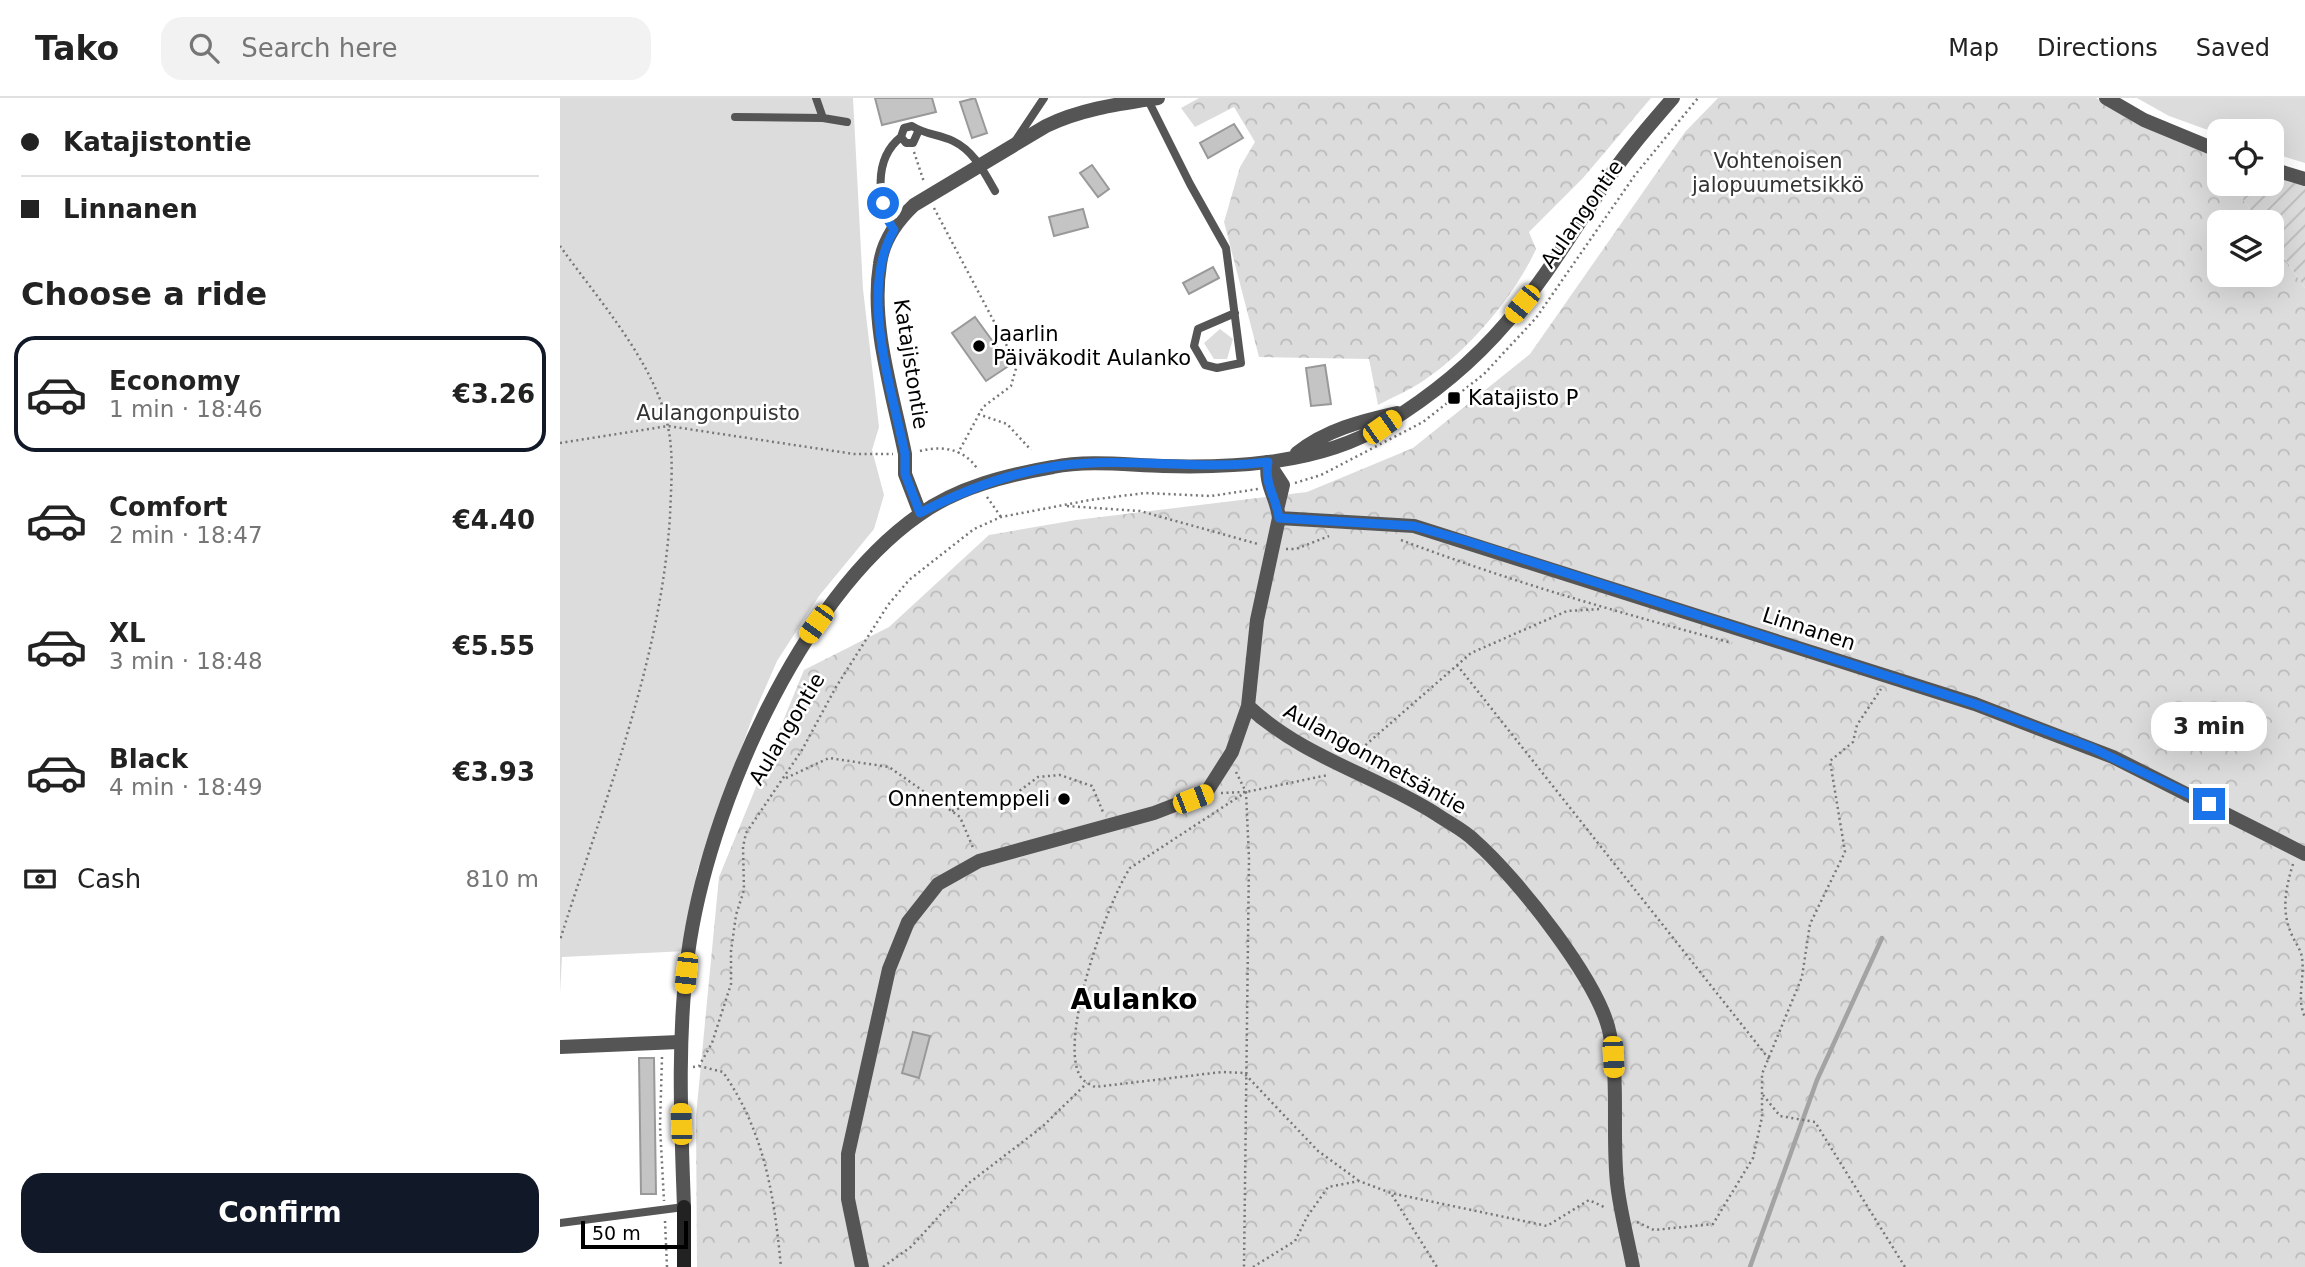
<!DOCTYPE html>
<html lang="en">
<head>
<meta charset="utf-8">
<style>
  body { margin:0; font-family:"DejaVu Sans",sans-serif; background:#f2f2f2; color:#222; height:100vh; display:flex; flex-direction:column; font-size:26px; white-space:nowrap }
  * { box-sizing:border-box; margin:0 }
  p { font-size:23px; color:#767676 }
  .icon { flex:none; width:38px; height:38px; fill:none; stroke:currentColor; stroke-width:2; stroke-linecap:round; stroke-linejoin:round }
  .map { position:relative; flex:1; overflow:hidden }
  .sheet { display:flex; flex-direction:column; background:#fff; width:560px }
  .sheet>* { flex:none }
  .banner { display:grid; align-content:center; height:154px; padding:0 21px; background:#fff }
  .controls { position:absolute; left:1647px; top:21px; display:grid; gap:14px }
  .controls a { display:grid; place-items:center; width:77px; height:77px; border-radius:14px; background:#fff; box-shadow:0 7px 28px #0002; font-size:35px }
  .scale { position:absolute; left:21px; bottom:18px; width:107px; box-sizing:border-box; padding-left:7px; border:4px solid #000; border-top:0; font-size:19px; line-height:24px; white-space:nowrap; color:#000; -webkit-text-stroke:5px #fff; paint-order:stroke }
  .end { position:absolute; width:32px; height:32px; margin:-16px; border:9px solid #1a73e8; background:#fff; box-shadow:0 0 0 4px #fff }
  .from { border-radius:50% }
  .bubble { position:absolute; height:49px; border-radius:21px; background:#fff; box-shadow:0 7px 28px #0002; font-size:23px; font-weight:700; line-height:49px; text-align:center }
  .car { position:absolute; width:21px; height:42px; margin:-21px -10px; border-radius:9px; box-shadow:0 0 5px 2px #0007; background:linear-gradient(#f5c518 24%,#345 0 40%,#f5c518 0 76%,#345 0 86%,#f5c518 0) }
  .banner b { display:flex; align-items:center; gap:24px; height:66px; font-size:26px }
  .banner b+b { border-top:2px solid #e0e0e0 }
  .banner i { width:18px; height:18px; background:#222 }
  ul { padding:0; list-style:none }
  li { display:flex; align-items:center; gap:21px; height:116px; margin:0 14px 10px; padding:0 7px; border:4px solid transparent; border-radius:21px }
  li div { flex:1 }
  li b { display:block; font-size:26px }
  li em { font-style:normal; font-weight:700 }
  li.on { border-color:#111827 }
  li>.icon { width:63px; height:63px; stroke-width:1.5 }
  h2 { padding:0 21px; font-size:32px; line-height:84px }
  .pay { display:flex; align-items:center; gap:18px; height:77px; padding:0 21px; font-size:26px }
  .pay p { margin-inline-start:auto }
  .button { display:flex; gap:14px; margin-top:auto; padding:14px 21px }
  .button a { flex:1; height:80px; border-radius:21px; background:#111827; color:#fff; font-size:28px; font-weight:700; line-height:80px; text-align:center }
  header { display:flex; align-items:center; gap:42px; box-sizing:border-box; height:98px; padding:0 35px; background:#fff; border-bottom:2px solid #e0e0e0 }
  header strong { font-size:33px }
  nav { display:flex; gap:38px; margin-inline-start:auto; font-size:24px }
  .search { width:490px; height:63px; background:#f2f2f2; display:flex; align-items:center; gap:18px; box-sizing:border-box; padding:0 24px; border-radius:21px; color:#767676; font-size:26px }
  main { display:flex; flex:1; min-height:0 }
  .map>svg:first-child { display:block }
  .green { fill:#dcdcdc }
  .forest { fill:url(#forest-crowns) }
  .garden { fill:url(#garden-furrows) }
  .lines { fill:none; stroke-linecap:round; stroke-linejoin:round }
  .stream { stroke:#a3a3a3; stroke-width:4.5 }
  .building { fill:#c4c4c4; stroke:#999; stroke-width:2 }
  .path { stroke:#777; stroke-width:2.5; stroke-dasharray:2 3.5; stroke-linecap:butt }
  .service { stroke:#555; stroke-width:8 }
  .minor { stroke:#555; stroke-width:14 }
  .tertiary { stroke:#555; stroke-width:14 }
  .secondary { stroke:#222; stroke-width:14 }
  .route { stroke:#1a73e8; stroke-width:9 }
  .poi-dot { fill:#000; stroke:#fff; stroke-width:2.5 }
  .labels { text-anchor:middle; dominant-baseline:central; stroke-width:5; stroke-linejoin:round; paint-order:stroke }
  .park-label { font-size:21px; fill:#333; stroke:#fff }
  .street-label { font-size:21px; fill:#000; stroke:#fff }
  .poi-label { font-size:21px; fill:#000; stroke:#fff; text-anchor:start }
  .district-label { font-size:28px; font-weight:bold; fill:#000; stroke:#fff }
</style>
</head>
<body>
<header>
<strong>Tako</strong>
<div class="search"><svg class="icon" aria-label="search" viewBox="0 0 24 24"><circle cx="10" cy="10" r="6"/><path d="M15 15l6 6"/></svg>Search here</div>
<nav><a>Map</a><a>Directions</a><a>Saved</a></nav>
</header>
<main>
<section class="sheet">
<div class="banner">
<b><i class="from"></i>Katajistontie</b>
<b><i></i>Linnanen</b>
</div>
<h2>Choose a ride</h2>
<ul>
<li class="on"><svg class="icon" aria-label="car" viewBox="0 0 24 24"><path d="M5 17H2v-5l4-1 3-4h7l3 4 3 1v5h-3M9 17h6M6 11h13"/><circle cx="7" cy="17" r="2"/><circle cx="17" cy="17" r="2"/></svg><div><b>Economy</b><p>1 min · 18:46</p></div><em>€3.26</em></li>
<li><svg class="icon" aria-label="car" viewBox="0 0 24 24"><path d="M5 17H2v-5l4-1 3-4h7l3 4 3 1v5h-3M9 17h6M6 11h13"/><circle cx="7" cy="17" r="2"/><circle cx="17" cy="17" r="2"/></svg><div><b>Comfort</b><p>2 min · 18:47</p></div><em>€4.40</em></li>
<li><svg class="icon" aria-label="car" viewBox="0 0 24 24"><path d="M5 17H2v-5l4-1 3-4h7l3 4 3 1v5h-3M9 17h6M6 11h13"/><circle cx="7" cy="17" r="2"/><circle cx="17" cy="17" r="2"/></svg><div><b>XL</b><p>3 min · 18:48</p></div><em>€5.55</em></li>
<li><svg class="icon" aria-label="car" viewBox="0 0 24 24"><path d="M5 17H2v-5l4-1 3-4h7l3 4 3 1v5h-3M9 17h6M6 11h13"/><circle cx="7" cy="17" r="2"/><circle cx="17" cy="17" r="2"/></svg><div><b>Black</b><p>4 min · 18:49</p></div><em>€3.93</em></li>
</ul>
<div class="pay"><svg class="icon" aria-label="cash" viewBox="0 0 24 24"><path d="M3 7h18v10H3z"/><circle cx="12" cy="12" r="2"/></svg>Cash<p>810 m</p></div>
<div class="button"><a>Confirm</a></div>
</section>
<div class="map">
<svg width="1745" height="1169" viewBox="0 0 1745 1169">
  <defs>
    <pattern id="forest-crowns" width="20" height="18" patternUnits="userSpaceOnUse" patternTransform="scale(1.75)"><rect width="20" height="18" fill="#dcdcdc"/><path d="M2 6a3 3 0 1 1 6 0M12 15a3 3 0 1 1 6 0" fill="none" stroke="#bbb"/></pattern>
    <pattern id="garden-furrows" width="10" height="10" patternUnits="userSpaceOnUse" patternTransform="scale(1.75)"><rect width="10" height="10" fill="#dcdcdc"/><path d="M-1 1l2-2M0 10L10 0M9 11l2-2" fill="none" stroke="#bbb"/></pattern>
  </defs>
  <rect width="100%" height="100%" fill="#fff"/>
  <path class="green" d="M0,0H293L303,191L319,329L312,352L324,397L314,431L259,498L217,563L193,618L137,773L127,853L2,859L0,895Z
    M1577,0H1745V65L1712,55V33H1659V36L1609,18Z
    M660,231L673,241L667,261H654L644,245Z"/>
  <path class="forest" d="M639,0H1091L1023,80L969,134L976,151C955,197 911,249 870,278C855,290 835,298 818,307L809,261L699,259L664,124L680,69L695,44L674,9L635,29L621,10Z
    M1158,0H1536L1585,27L1659,57V86H1672L1699,124H1659V177H1712V142L1745,190V1169H137L136,1018L159,779L244,572L329,529L429,437L516,422L747,394L853,350L970,256L1125,34Z"/>
  <path class="garden" d="M1712,75L1745,86V190L1712,142V124H1699L1672,86H1712Z"/>
  <g class="lines">
    <path class="stream" d="M1190,1169L1257,982L1322,840"/>
  </g>
  <path class="building" d="M315,0H372L376,14L322,27Z
    M415,0L427,35L412,40L400,4Z
    M674,26L683,40L648,60L640,45Z
    M532,67L549,91L538,99L520,75Z
    M523,111L528,129L494,138L489,119Z
    M653,169L659,180L629,196L623,185Z
    M415,219L450,267L426,283L392,235Z
    M765,267L771,306L751,308L746,270Z
    M353,934L370,938L359,980L342,975Z
    M79,960H94L96,1096H81Z"/>
  <g class="lines">
    <path class="path" d="M354,54L364,84
      M374,110L457,267L451,288L423,309L398,355
      M0,148C37,200 96,266 108,329C114,357 111,389 110,418C101,564 44,703 0,842
      M418,316L447,326L471,352
      M0,345L108,328L294,356H333
      M360,353C383,347 405,351 418,372
      M735,385L761,377L863,324L924,276L976,220L1075,77L1138,0
      M427,399L441,419
      M507,408L580,413L698,446
      M841,442C949,483 1060,515 1172,545
      M726,451H736L769,438
      M897,567L1209,961
      M793,658L911,555L1007,513L1040,511
      M676,674L686,694L689,761L684,1169
      M226,680L269,660L329,669L400,719L414,752
      M686,694L570,770C547,805 500,936 519,976C522,983 529,986 535,989L662,974L684,975L758,1053L798,1082
      M661,695L686,694L768,677
      M392,713L427,700L454,697L478,679L500,677L532,688L543,714
      M1733,766C1726,789 1721,812 1731,835C1734,843 1741,851 1742,860C1745,880 1736,901 1745,919
      M102,959L100,1028L104,1103
      M139,968L163,974C205,1035 214,1097 221,1169
      M133,969L139,968L152,945L171,886V853L176,817L184,792L183,749L186,735L242,652L276,589L328,507L349,482L414,431L441,419L530,402L585,395L651,398L698,391
      M1203,997L1220,1018L1255,1024L1345,1169
      M832,1097L877,1169
      M105,1123L107,1169
      M1077,1124L1094,1132L1153,1126L1193,1060L1202,1019V976L1242,879L1250,826L1285,754L1270,663L1293,644L1297,627L1321,591
      M323,1169L352,1148L409,1085L482,1029L527,985
      M693,1169L735,1143L747,1119L768,1089L799,1083L831,1095L987,1128L1029,1102L1046,1110"/>
    <path class="service" d="M256,0L263,20
      M588,2L630,86L666,150L681,265L657,270L645,267L634,248L638,231L675,215
      M175,19L263,20L287,24
      M358,34L353,45H346L341,39L344,30L352,28C366,37 378,36 393,43C414,53 424,74 435,93
      M454,45L484,0
      M334,132C317,104 313,61 341,39
      M0,1125L124,1109"/>
    <path class="minor" d="M1546,0L1584,22L1659,53
      M1712,71L1745,81
      M708,364L723,387L718,408
      M360,415L345,376V356C333,296 310,227 320,166C323,143 338,122 354,107L486,28C521,11 559,6 598,0
      M719,420L854,428L1415,606L1553,659L1745,756
      M688,608L697,522L719,420C717,399 704,387 708,364
      M0,949L119,944
      M302,1169L288,1101V1056L329,871L348,824L378,786L419,763L594,715L646,695L672,654L688,608C744,660 813,676 876,716C889,725 904,732 915,743C956,779 1041,885 1050,937C1059,986 1052,1036 1057,1085C1060,1113 1068,1142 1073,1169"/>
    <path class="tertiary" d="M737,355C766,332 801,323 837,315
      M124,1109C121,1024 117,941 128,856C147,713 239,501 359,417C398,389 447,377 493,369C528,362 567,367 603,368C675,370 760,366 824,327C870,299 913,264 947,224C983,184 1010,138 1040,93C1061,60 1087,30 1113,0"/>
    <path class="secondary" d="M124,1169V1109"/>
  </g>
  <g class="lines">
    <path class="route" d="M323,105L326,119L334,132C298,193 332,291 345,356V376L360,415C404,392 448,375 497,368C567,358 638,373 708,364C704,386 716,399 719,420L854,428L906,443L1415,606L1532,650L1649,706"/>
  </g>
  <g class="poi-dot">
    <circle cx="419" cy="248" r="7"/>
    <rect x="887" y="293" width="14" height="14" rx="3.5"/>
    <circle cx="504" cy="701" r="7"/>
  </g>
  <g class="labels">
    <g class="park-label">
      <text x="1218" y="63">Vohtenoisen<tspan x="1218" dy="24">jalopuumetsikkö</tspan></text>
      <text x="158" y="315">Aulangonpuisto</text>
    </g>
    <g class="street-label">
      <text transform="translate(1022 116) rotate(-55)">Aulangontie</text>
      <text transform="translate(351 266) rotate(81)">Katajistontie</text>
      <text transform="translate(1249 531) rotate(18)">Linnanen</text>
      <text transform="translate(227 631) rotate(-59)">Aulangontie</text>
      <text transform="translate(815 661) rotate(29)">Aulangonmetsäntie</text>
    </g>
    <g class="poi-label">
      <text x="433" y="236">Jaarlin<tspan x="433" dy="24">Päiväkodit Aulanko</tspan></text>
      <text x="908" y="300">Katajisto P</text>
      <text x="490" y="701" text-anchor="end">Onnentemppeli</text>
    </g>
    <g class="district-label">
      <text x="574" y="901">Aulanko</text>
    </g>
  </g>
</svg>
<div class="controls">
<a><svg class="icon" aria-label="locate" viewBox="0 0 24 24"><circle cx="12" cy="12" r="6"/><path d="M12 2v4M12 18v4M2 12h4M18 12h4"/></svg></a>
<a><svg class="icon" aria-label="layers" viewBox="0 0 24 24"><path d="M12 4l9 5-9 5-9-5zM3 14l9 5 9-5"/></svg></a>
</div>
<div class="scale">50 m</div>
<i class="end from" style="left:323px;top:105px"></i>
<i class="end" style="left:1649px;top:706px"></i>
<div class="bubble" style="left:1591px;top:604px;width:116px">3 min</div>
<i class="car" style="left:962px;top:206px;rotate:219deg"></i>
<i class="car" style="left:822px;top:329px;rotate:55deg"></i>
<i class="car" style="left:256px;top:526px;rotate:216deg"></i>
<i class="car" style="left:633px;top:701px;rotate:69deg"></i>
<i class="car" style="left:126px;top:875px;rotate:186deg"></i>
<i class="car" style="left:1053px;top:959px;rotate:177deg"></i>
<i class="car" style="left:121px;top:1026px;rotate:358deg"></i>
</div>
</main>
</body>
</html>
